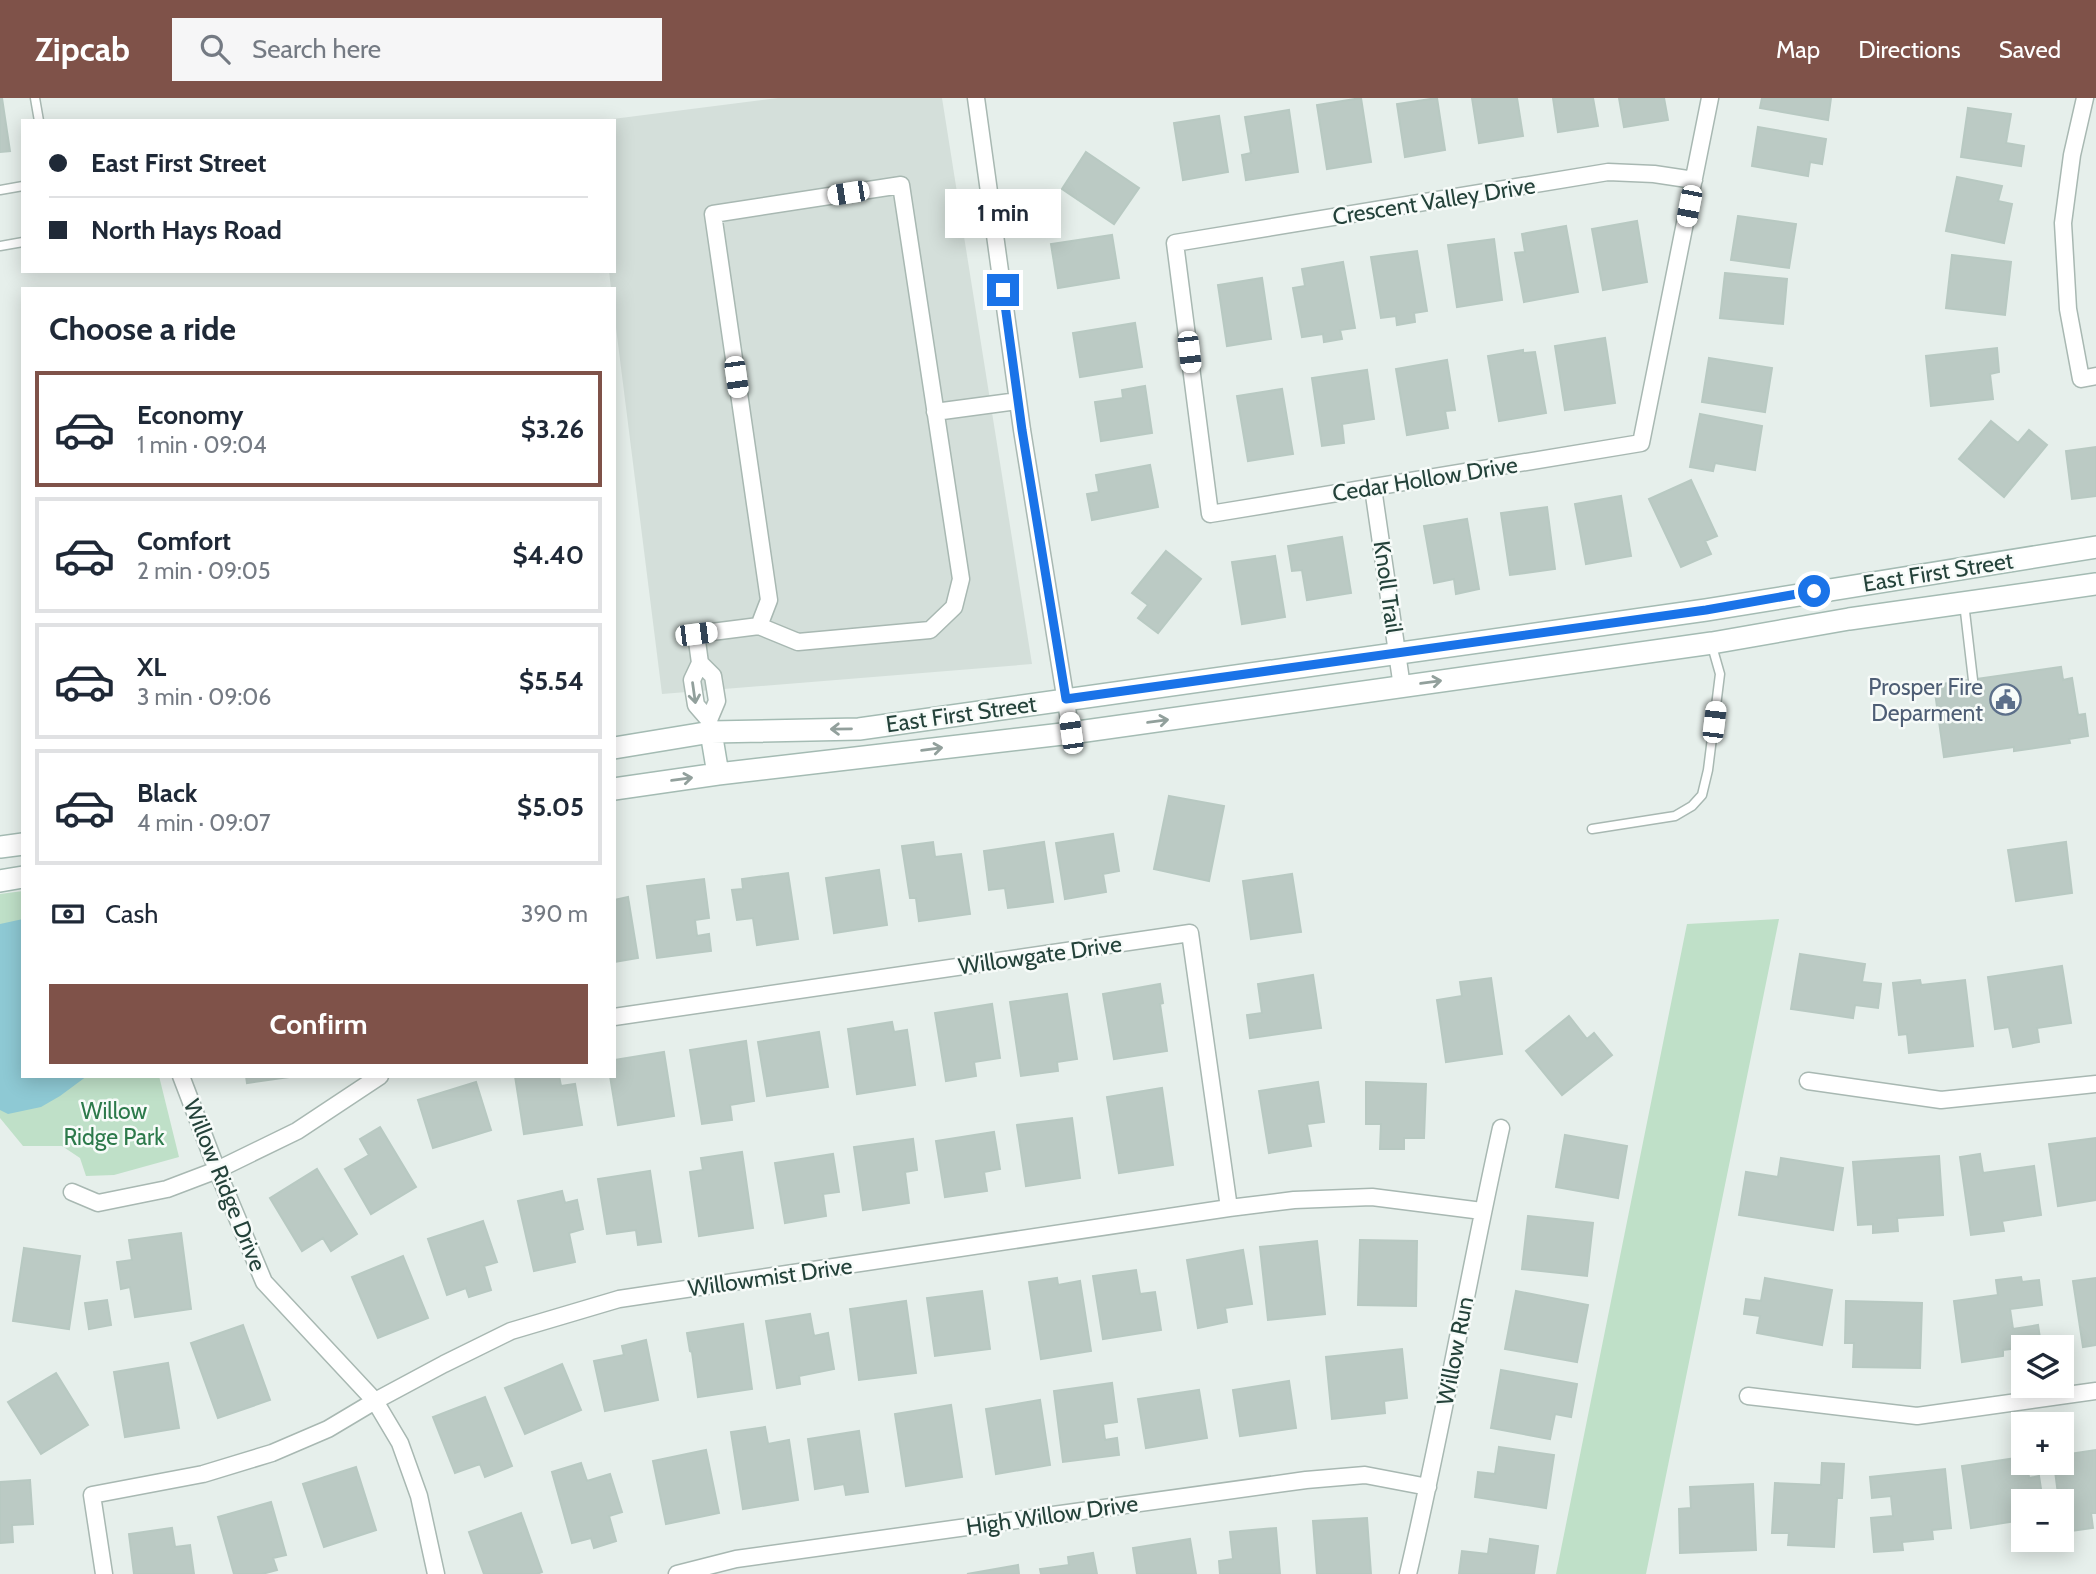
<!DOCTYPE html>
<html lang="en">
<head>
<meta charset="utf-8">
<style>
  body { margin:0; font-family:Cabin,sans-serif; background:#f6f6f7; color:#1f2937; height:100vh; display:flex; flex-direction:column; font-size:26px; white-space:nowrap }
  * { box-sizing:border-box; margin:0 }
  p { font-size:23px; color:#747a83 }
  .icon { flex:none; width:38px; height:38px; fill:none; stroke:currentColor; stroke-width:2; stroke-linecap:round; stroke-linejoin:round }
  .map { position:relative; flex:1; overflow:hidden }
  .side { position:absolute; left:21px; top:189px; width:595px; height:791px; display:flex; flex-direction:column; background:#fff; border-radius:0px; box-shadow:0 4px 18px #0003 }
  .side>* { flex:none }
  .banner { position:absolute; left:21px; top:21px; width:595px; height:154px; border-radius:0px; box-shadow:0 4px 18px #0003; display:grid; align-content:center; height:154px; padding:0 28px; background:#fff }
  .tools { position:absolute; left:2011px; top:1237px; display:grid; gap:14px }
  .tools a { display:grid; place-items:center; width:63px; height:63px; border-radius:0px; background:#fff; box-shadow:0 4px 18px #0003; font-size:35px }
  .end { position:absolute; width:32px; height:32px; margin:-16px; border:9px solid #1a73e8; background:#fff; box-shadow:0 0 0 4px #fff }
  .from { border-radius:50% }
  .bubble { position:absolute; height:49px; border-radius:0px; background:#fff; box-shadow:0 4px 18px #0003; font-size:23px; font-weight:700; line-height:49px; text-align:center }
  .car { position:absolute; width:21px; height:42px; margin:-21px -10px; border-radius:9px; box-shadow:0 0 5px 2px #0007; background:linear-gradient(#fff 24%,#345 0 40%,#fff 0 76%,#345 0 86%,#fff 0) }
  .banner b { display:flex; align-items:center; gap:24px; height:66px; font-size:26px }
  .banner b+b { border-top:2px solid #e0e1e3 }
  .banner i { width:18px; height:18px; background:#1f2937 }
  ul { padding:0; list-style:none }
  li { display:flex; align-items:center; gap:21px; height:116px; margin:0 14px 10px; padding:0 14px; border:4px solid #e0e1e3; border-radius:0px }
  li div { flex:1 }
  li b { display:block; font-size:26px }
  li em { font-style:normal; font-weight:700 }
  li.on { border-color:#7f5249 }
  li>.icon { width:63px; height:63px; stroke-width:1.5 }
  h2 { padding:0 28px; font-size:32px; line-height:84px }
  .pay { display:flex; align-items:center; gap:18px; height:77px; padding:0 28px; font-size:26px }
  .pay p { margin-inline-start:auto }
  .primary-button { display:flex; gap:14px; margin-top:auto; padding:14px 28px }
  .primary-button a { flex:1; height:80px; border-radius:0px; background:#7f5249; color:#fff; font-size:28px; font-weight:700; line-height:80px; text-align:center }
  header { display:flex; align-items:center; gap:42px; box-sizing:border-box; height:98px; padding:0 35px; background:#7f5249; color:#fff }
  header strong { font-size:33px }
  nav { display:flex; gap:38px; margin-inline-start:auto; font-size:24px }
  .search { width:490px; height:63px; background:#f6f6f7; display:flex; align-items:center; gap:18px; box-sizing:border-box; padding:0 24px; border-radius:0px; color:#747a83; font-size:26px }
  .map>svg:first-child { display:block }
  .built { fill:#d4dfda }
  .green { fill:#bfe0c8 }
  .water { fill:#8ec9d4 }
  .building { fill:#bbcac4; stroke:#b8c9c2; stroke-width:2 }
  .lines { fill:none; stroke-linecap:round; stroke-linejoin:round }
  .lane-casing { stroke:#a8b8b2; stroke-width:11 }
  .street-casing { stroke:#a8b8b2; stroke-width:19 }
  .secondary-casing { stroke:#a4bbb3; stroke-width:24 }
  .lane { stroke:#fff; stroke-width:8 }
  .street { stroke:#fff; stroke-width:16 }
  .secondary { stroke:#fff; stroke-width:21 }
  .oneway { stroke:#92a09c }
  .route { stroke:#1a73e8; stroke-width:9 }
  .labels { text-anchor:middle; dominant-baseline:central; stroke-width:5; stroke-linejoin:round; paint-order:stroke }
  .street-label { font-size:23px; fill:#24423a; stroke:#f7fbf9 }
  .service-label { font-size:23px; fill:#4e5e75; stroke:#f7fbf9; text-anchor:end }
  .park-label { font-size:23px; fill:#2d7a4b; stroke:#f7fbf9 }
</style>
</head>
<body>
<header>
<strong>Zipcab</strong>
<div class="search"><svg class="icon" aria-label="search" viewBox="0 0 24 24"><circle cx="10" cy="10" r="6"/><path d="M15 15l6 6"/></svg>Search here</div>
<nav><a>Map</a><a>Directions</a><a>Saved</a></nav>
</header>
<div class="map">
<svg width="2096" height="1476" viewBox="0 0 2096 1476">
  <rect width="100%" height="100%" fill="#e6efeb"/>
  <path class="built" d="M778,0H942L1032,566L662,596L614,214V191H611L609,173H614V23H597Z"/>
  <path class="green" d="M23,793V978H159L179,1059L114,1077L86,1078L80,1060L62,1048H23L0,1020V796Z
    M1779,821L1646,1476H1556L1687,826Z"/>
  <path class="water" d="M23,821V978H87L60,998L41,1009L8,1016L0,1012V826Z"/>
  <path class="building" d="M0,0H2L10,53L0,54Z
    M1361,0L1371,64L1327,71L1317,7Z
    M1437,0L1445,52L1405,59L1397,6Z
    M1472,0H1517L1523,38L1479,45Z
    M1553,0H1593L1598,28L1558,34Z
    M1619,0H1664L1668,22L1624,29Z
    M1762,0H1831L1828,22L1760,10Z
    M1968,10L2011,16L2006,45L2024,48L2021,68L1961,59Z
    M1289,12L1298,74L1246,82L1242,57L1251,55L1245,19Z
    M1219,18L1228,74L1183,82L1174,25Z
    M1758,29L1826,41L1822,66L1810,64L1808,78L1752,68Z
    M1086,54L1139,90L1114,126L1062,91Z
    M1957,79L2002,88L1998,103L2012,106L2004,145L1946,133Z
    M1738,118L1796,126L1789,170L1731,162Z
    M1637,123L1647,184L1603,192L1592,131Z
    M1566,128L1578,194L1524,204L1515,155L1525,154L1522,136Z
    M1112,137L1119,180L1058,190L1051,146Z
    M1494,141L1502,202L1457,209L1448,147Z
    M1417,153L1427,213L1414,215L1415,224L1397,227L1396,218L1381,220L1371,159Z
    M1952,157L2011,164L2005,217L1946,210Z
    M1343,164L1355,230L1340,232L1342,241L1324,244L1323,236L1302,239L1293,190L1305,188L1302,171Z
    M1725,175L1787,181L1783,226L1720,220Z
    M1262,180L1271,241L1227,248L1218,187Z
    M1135,225L1142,269L1080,279L1073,235Z
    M1605,240L1615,305L1565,312L1555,248Z
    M1997,250L1999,274L1990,276L1993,301L1931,308L1926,258Z
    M1523,252V255L1535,254L1546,315L1499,323L1488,258Z
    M1709,260L1772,270L1765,314L1702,304Z
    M1447,262L1455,312L1445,313L1448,330L1407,337L1396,271Z
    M1367,272L1374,321L1342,326L1344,345L1322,348L1312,280Z
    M1145,288L1152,335L1101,343L1095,304L1123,300L1122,292Z
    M1282,291L1293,356L1248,363L1237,298Z
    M1700,316L1762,328L1755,372L1715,365L1713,373L1690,369Z
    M1991,323L2018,345L2029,332L2047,347L2004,399L1959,361Z
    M2096,349V398L2072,401L2066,353Z
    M1150,367L1158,409L1092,422L1087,396L1099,394L1096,377Z
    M1691,382L1717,438L1705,443L1711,456L1681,469L1649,401Z
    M1621,398L1631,458L1586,466L1575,406Z
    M1547,409L1555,471L1510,477L1501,415Z
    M1467,421L1479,491L1456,496L1454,481L1434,485L1424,428Z
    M1342,439L1351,495L1307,502L1302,472L1292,473L1288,448Z
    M1166,453L1201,481L1158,535L1138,520L1148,507L1132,495Z
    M1275,458L1285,519L1242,526L1232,464Z
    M2061,569L2063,582L2072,580L2078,617L2085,616L2088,638L2069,641L2070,645L2014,653V649L1944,659L1934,587Z
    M1169,698L1224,708L1209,783L1154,771Z
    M1113,736L1119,773L1103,776L1106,794L1065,801L1056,745Z
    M933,744L935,759L961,756L970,816L919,823L916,800H910L902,748Z
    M1044,744L1053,804L1008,810L1005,790L989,792L984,753Z
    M2066,744L2072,795L2016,803L2008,752Z
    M879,772L887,827L834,835L826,780Z
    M788,775L798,841L757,847L753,820L737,822L732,792L743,791L742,781Z
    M1292,776L1301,834L1251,841L1243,783Z
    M704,781L709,820L695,822L697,838L709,836L711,853L657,860L647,788Z
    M628,799L638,860L614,864V802Z
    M1800,856L1865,866L1862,884L1881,886L1878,910L1855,907L1853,920L1791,911Z
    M2062,868L2071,925L2037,930L2039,944L2013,949L2009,929L1995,931L1988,879Z
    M1313,877L1321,930L1250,940L1247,917L1262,915L1258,886Z
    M1491,880L1502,956L1446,964L1437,902L1462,898L1460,884Z
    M1920,882L1921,887L1965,882L1973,948L1909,955L1907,936L1899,937L1893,885Z
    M1160,886L1163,905L1160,906L1167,953L1114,961L1103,896Z
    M1067,896L1077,961L1057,964L1058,973L1021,978L1010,904Z
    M992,906L1000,960L974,964L976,978L946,983L935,915Z
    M1569,918L1587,941L1594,935L1612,957L1562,997L1526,953Z
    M892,924L894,934L907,932L915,987L857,996L848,931Z
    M819,934L828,989L767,998L758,944Z
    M746,943L754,1003L730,1007L732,1022L702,1026L690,952Z
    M664,954L674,1018L618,1027L610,978H614V962Z
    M246,978H288L289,979L247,985Z
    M515,978H559L561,988L575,986L582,1027L524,1036Z
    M476,984L491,1032L433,1050L418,1002Z
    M1318,984L1324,1024L1307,1026L1311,1048L1269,1055L1259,993Z
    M1366,984L1426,986L1424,1040H1404V1051H1380L1381,1026H1366Z
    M1162,990L1173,1067L1119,1075L1107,999Z
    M1072,1020L1080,1080L1026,1088L1017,1027Z
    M380,1029L416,1089L371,1116L345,1071L369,1057L360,1041Z
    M994,1034L1000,1071L984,1074L987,1093L945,1099L936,1043Z
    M1565,1037L1627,1048L1618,1100L1556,1089Z
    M2096,1040V1102L2058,1108L2049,1046Z
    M913,1041L917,1072L905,1074L909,1105L863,1112L854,1049Z
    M742,1054L753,1130L699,1138L690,1074L703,1072L701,1060Z
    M833,1056L839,1094L823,1096L826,1118L785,1125L775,1065Z
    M1980,1056L1983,1075L2034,1068L2041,1117L2002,1123L2004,1133L1971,1137L1960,1059Z
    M1939,1058L1943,1117L1897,1120L1898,1133L1873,1135V1126L1858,1127L1853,1064Z
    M1781,1060L1843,1070L1833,1132L1739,1117L1746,1074L1778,1079Z
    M317,1071L357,1136L331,1153L323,1140L302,1153L270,1100Z
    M650,1073L661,1144L638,1147L636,1132L607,1136L598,1081Z
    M562,1093L565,1105L577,1102L583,1131L569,1135L575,1164L534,1173L518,1103Z
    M1528,1118L1593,1125L1587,1178L1522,1171Z
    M483,1123L497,1164L484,1168L491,1192L469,1199L466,1190L447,1197L428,1141Z
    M181,1135L191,1211L135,1219L130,1189L121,1191L117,1164L132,1162L129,1142Z
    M1360,1142L1417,1143L1416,1208L1358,1207Z
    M1317,1143L1325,1216L1268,1222L1260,1149Z
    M24,1150L80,1158L69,1231L13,1223Z
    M1243,1152L1252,1206L1225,1210L1227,1224L1198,1230L1187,1162Z
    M403,1158L428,1220L378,1240L352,1179Z
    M1136,1172L1140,1196L1155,1194L1161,1232L1103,1241L1093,1178Z
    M2021,1179L2022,1184L2039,1182L2042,1207L2010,1211L2013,1231L2038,1227L2041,1247L2003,1252V1258L1962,1264L1954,1203L1998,1197L1996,1182Z
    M1057,1180L1058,1187L1080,1183L1091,1253L1041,1261L1029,1184Z
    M1765,1180L1832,1192L1822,1247L1757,1235L1760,1218L1744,1216L1746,1201L1761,1203Z
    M2096,1180V1247L2083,1249L2073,1183Z
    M982,1193L990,1251L935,1258L927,1200Z
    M1516,1193L1588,1207L1577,1264L1505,1251Z
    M107,1202L111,1227L89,1231L85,1205Z
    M906,1203L916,1275L859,1282L850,1211Z
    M1846,1203L1922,1205L1920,1270L1853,1269L1854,1245H1845Z
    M810,1216L814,1238L828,1235L834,1271L799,1278L800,1286L777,1290L766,1223Z
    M743,1226L752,1291L698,1299L692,1254L690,1253L687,1235Z
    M243,1227L270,1302L218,1320L191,1245Z
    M646,1242L658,1302L605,1313L594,1263L624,1257L622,1248Z
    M1402,1251L1407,1300L1384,1303L1385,1315L1332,1321L1326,1259Z
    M168,1265L179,1330L125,1339L114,1274Z
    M562,1266L581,1312L525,1336L505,1290Z
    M1501,1272L1577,1286L1571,1319L1555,1316L1550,1341L1491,1330Z
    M56,1275L88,1327L41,1356L8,1304Z
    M1289,1283L1296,1330L1240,1338L1233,1292Z
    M1112,1285L1117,1324L1103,1326L1105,1342L1117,1340L1119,1357L1063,1364L1054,1293Z
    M1199,1292L1207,1340L1146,1350L1138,1301Z
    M485,1299L512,1368L485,1379L480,1366L455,1375L433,1319Z
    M1040,1302L1050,1367L996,1376L986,1311Z
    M951,1307L962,1379L906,1388L895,1316Z
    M765,1329L768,1346L789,1342L798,1402L743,1411L731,1334Z
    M859,1333L868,1394L846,1397L844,1386L815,1391L808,1341Z
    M1499,1349L1554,1357L1546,1410L1475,1399L1478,1374L1495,1376Z
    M706,1352L719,1415L666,1426L653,1363Z
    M2096,1352V1415H2091L2093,1430L2063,1434L2062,1404H2059L2054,1365H2062V1357Z
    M2023,1359V1365H2027L2029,1380L2039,1378L2043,1404H2023V1422L1971,1430L1962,1368Z
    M581,1365L587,1383L610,1376L622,1414L609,1418L616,1443L594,1450L591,1440L572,1445L552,1374Z
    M1822,1365L1844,1366L1842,1400H1837L1834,1449L1788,1447L1789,1435H1772L1775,1385L1821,1387Z
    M356,1369L376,1432L324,1449L303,1386Z
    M1945,1371L1951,1430L1932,1432L1933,1441L1902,1444L1903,1452L1874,1454L1871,1420L1893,1418L1891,1398L1872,1400L1870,1379Z
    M30,1382L33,1426L12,1427L13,1444L0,1445V1384Z
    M1753,1386L1756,1452L1680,1455L1679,1411L1691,1410L1690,1389Z
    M271,1404L286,1457L273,1460L277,1472L262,1476H234L218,1419Z
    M521,1415L542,1474L537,1476H484L469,1434Z
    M1367,1420L1371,1476H1317L1313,1423Z
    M172,1430L175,1449L190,1447L194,1476H134L129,1436Z
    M1276,1430L1280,1476H1220L1219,1463L1233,1461L1230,1434Z
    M1190,1441L1196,1476H1137L1133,1450Z
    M1490,1441L1538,1448L1534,1476H1459L1462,1453L1488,1456Z
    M1093,1455L1097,1476H1041L1040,1471L1069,1467L1068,1459Z
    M1018,1467L1019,1476H967Z"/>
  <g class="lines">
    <defs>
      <path id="lane" d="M35,0L39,23
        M0,92L23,88
        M0,148L23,144
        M1964,505L1973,582
        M1592,731L1675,718L1692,708L1702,697L1708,672L1720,576L1712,548"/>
      <path id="street" d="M976,0L1022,332L1071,635
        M2085,0L2072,57L2063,125L2068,211L2081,281L2096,278
        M1694,82L1654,76L1608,74L1175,145L1210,416L1641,345L1710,0
        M935,314L1018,303
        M1373,390L1402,589
        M700,565L713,578L717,603L709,622
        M711,634L709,622L696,607L692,582L700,565L696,536L759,528L798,544L930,532L954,509L961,481L901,87L713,116L769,502L759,528
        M614,919L1190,835L1229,1110
        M181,978L217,1072L264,1184L375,1303L400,1345L419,1398L436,1476
        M1808,983L1941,1002L2096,986
        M72,1094L98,1105L167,1091L217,1072L297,1033L380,978
        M1748,1298L1917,1318L2096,1293
        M104,1476L92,1397L203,1376L272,1355L328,1331L375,1303L444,1266L511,1233L619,1201L1229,1110L1294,1102L1372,1099L1482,1113
        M677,1476L736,1461L1306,1382L1365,1377L1428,1389
        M1408,1476C1443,1328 1468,1179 1501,1030"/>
      <path id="secondary" d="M711,634L718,676
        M614,650L711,634L859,631L1706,512L2096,449
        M614,691L718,676L1071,635L1712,545L1849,521L2096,486
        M0,749L23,746
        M0,783L23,779"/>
    </defs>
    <use href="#lane" class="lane-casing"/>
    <use href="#street" class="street-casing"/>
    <use href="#secondary" class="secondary-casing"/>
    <use href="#lane" class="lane"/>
    <use href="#street" class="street"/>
    <use href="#secondary" class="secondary"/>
  </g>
  <defs><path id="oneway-shaft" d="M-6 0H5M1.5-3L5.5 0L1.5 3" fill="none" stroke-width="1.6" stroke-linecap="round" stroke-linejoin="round" transform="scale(1.75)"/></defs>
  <g class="oneway">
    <use href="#oneway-shaft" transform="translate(1431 584) rotate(-8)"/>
    <use href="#oneway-shaft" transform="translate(694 595) rotate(82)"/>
    <use href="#oneway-shaft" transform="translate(1158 623) rotate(-8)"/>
    <use href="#oneway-shaft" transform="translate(841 631) rotate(179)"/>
    <use href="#oneway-shaft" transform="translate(932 651) rotate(-7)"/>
    <use href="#oneway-shaft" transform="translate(682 681) rotate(-8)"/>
  </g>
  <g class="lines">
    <path class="route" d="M1003,192L1022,332L1066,601L1706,512L1814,493"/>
  </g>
  <defs>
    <symbol id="civic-ring" viewBox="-11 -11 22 22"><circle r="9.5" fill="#f7fbf9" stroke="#5c6f8a" stroke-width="1.5"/><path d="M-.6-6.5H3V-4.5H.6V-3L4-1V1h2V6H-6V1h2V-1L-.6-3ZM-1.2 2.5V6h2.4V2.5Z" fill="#5c6f8a"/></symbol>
  </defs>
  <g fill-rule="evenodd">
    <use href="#civic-ring" x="1988" y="584" width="35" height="35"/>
  </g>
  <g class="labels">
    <g class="street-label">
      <text transform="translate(1434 103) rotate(-9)">Crescent Valley Drive</text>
      <text transform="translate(1425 381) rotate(-9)">Cedar Hollow Drive</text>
      <text transform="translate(1938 474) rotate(-9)">East First Street</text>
      <text transform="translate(1388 489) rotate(82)">Knoll Trail</text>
      <text transform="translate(961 616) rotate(-8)">East First Street</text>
      <text transform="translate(1040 857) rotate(-8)">Willowgate Drive</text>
      <text transform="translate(225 1087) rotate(68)">Willow Ridge Drive</text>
      <text transform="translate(770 1179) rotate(-8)">Willowmist Drive</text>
      <text transform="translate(1455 1253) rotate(-79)">Willow Run</text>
      <text transform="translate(1052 1417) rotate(-8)">High Willow Drive</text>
    </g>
    <g class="service-label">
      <text x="1983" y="589">Prosper Fire<tspan x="1983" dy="26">Deparment</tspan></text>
    </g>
    <g class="park-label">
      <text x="114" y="1013">Willow<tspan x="114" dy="26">Ridge Park</tspan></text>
    </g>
  </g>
</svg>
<div class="tools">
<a><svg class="icon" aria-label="layers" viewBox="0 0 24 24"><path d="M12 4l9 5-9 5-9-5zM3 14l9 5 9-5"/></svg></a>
<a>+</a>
<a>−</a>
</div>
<i class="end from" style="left:1814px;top:493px"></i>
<i class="end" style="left:1003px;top:192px"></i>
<div class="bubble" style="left:945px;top:91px;width:116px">1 min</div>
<i class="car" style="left:848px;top:95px;rotate:261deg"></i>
<i class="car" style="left:1689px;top:108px;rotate:191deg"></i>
<i class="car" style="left:1189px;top:254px;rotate:173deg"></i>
<i class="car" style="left:736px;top:279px;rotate:172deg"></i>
<i class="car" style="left:696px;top:536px;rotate:83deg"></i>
<i class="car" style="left:1714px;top:624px;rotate:7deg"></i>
<i class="car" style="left:1071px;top:635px;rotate:352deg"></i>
<div class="banner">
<b><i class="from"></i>East First Street</b>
<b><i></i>North Hays Road</b>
</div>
<section class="side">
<h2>Choose a ride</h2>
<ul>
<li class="on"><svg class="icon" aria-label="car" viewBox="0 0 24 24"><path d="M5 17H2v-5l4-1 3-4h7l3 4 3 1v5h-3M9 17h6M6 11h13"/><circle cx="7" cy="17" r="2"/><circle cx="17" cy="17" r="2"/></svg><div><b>Economy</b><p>1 min · 09:04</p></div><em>$3.26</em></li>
<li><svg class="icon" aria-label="car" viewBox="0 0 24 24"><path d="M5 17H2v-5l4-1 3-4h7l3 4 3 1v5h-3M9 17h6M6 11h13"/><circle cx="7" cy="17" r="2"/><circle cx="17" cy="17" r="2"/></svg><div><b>Comfort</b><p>2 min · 09:05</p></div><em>$4.40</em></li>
<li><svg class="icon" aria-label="car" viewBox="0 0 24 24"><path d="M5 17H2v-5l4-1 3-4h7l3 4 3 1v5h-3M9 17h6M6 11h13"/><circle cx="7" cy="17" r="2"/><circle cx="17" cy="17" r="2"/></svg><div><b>XL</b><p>3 min · 09:06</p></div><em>$5.54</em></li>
<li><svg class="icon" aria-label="car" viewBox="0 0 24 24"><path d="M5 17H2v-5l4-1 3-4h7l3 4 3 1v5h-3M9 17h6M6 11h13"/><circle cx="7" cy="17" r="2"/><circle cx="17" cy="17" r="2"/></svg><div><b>Black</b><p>4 min · 09:07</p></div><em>$5.05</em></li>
</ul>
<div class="pay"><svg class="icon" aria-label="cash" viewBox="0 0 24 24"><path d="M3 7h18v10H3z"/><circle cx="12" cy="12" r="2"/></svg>Cash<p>390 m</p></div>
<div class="primary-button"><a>Confirm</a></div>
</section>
</div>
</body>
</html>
